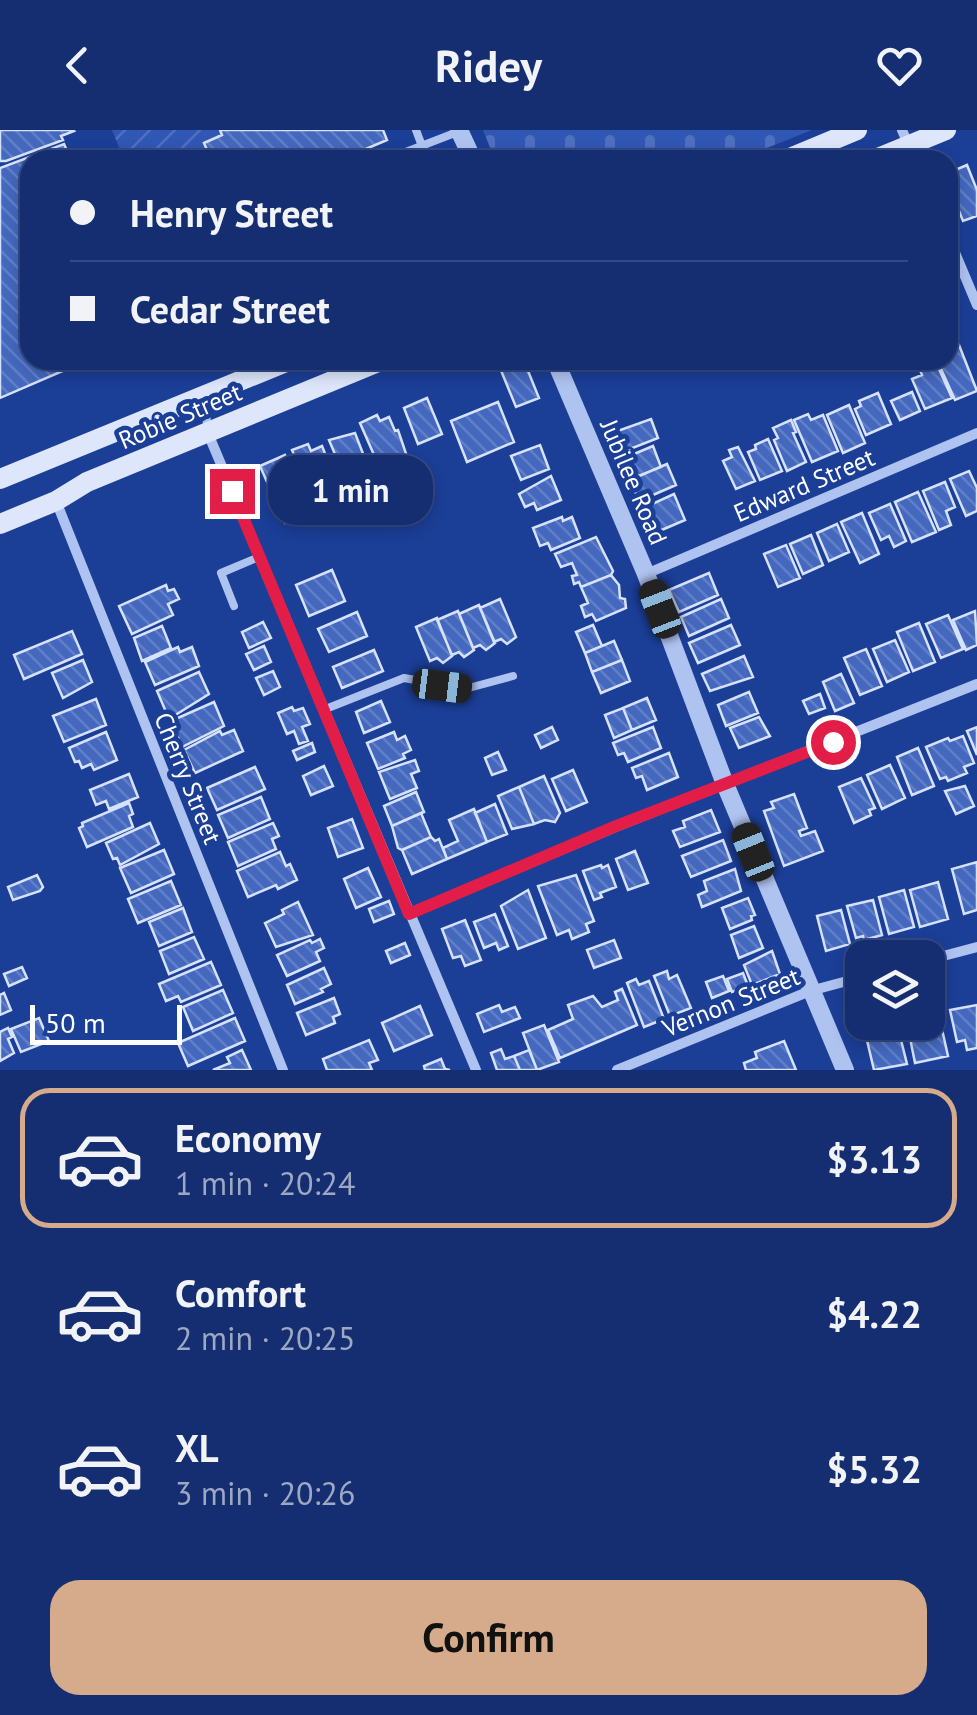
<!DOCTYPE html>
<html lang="en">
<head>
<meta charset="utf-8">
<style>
  body { margin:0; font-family:"PT Sans",sans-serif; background:#1d3676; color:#f1f3f6; height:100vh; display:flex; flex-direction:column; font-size:38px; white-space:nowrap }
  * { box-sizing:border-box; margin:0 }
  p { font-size:32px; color:#9da8c3 }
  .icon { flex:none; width:55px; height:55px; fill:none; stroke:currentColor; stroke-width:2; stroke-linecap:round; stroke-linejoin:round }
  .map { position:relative; height:940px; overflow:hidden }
  .panel { display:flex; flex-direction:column; background:#142e71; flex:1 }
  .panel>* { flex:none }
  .hud { position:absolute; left:20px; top:20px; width:938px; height:220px; border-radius:30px; box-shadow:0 5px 15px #0003,0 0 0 2px #334a84; display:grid; align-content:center; height:220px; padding:0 50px; background:#142e71 }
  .fabs { position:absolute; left:845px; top:810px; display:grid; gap:20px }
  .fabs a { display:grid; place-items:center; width:100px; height:100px; border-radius:20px; background:#142e71; box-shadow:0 5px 15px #0003,0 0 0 2px #334a84; font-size:50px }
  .scale { position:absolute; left:30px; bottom:25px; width:152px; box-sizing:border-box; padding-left:10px; border:5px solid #fff; border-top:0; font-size:28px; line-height:35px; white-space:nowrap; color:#fff; -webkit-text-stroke:8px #1b3e97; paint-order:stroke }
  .end { position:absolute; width:45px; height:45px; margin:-22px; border:12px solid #e11d48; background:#fff; box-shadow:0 0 0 5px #fff }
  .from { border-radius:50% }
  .bubble { position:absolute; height:70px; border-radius:30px; background:#142e71; box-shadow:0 5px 15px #0003,0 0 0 2px #334a84; font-size:32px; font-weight:600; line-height:70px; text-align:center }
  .car { position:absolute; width:30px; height:60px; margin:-30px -15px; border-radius:12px; box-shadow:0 0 8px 2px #0007; background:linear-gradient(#222 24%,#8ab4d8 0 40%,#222 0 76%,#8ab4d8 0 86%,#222 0) }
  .hud b { display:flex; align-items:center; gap:35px; height:95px; font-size:38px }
  .hud b+b { border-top:2px solid #334a84 }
  .hud i { width:25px; height:25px; background:#f1f3f6 }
  ul { padding:18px 0 0; list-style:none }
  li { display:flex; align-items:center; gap:30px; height:140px; margin:0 20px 15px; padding:0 30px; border:5px solid transparent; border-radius:30px }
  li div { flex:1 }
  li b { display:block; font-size:38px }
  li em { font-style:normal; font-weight:600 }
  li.on { border-color:#d6ab8b }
  li>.icon { width:90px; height:90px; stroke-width:1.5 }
  .button { display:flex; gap:20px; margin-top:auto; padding:20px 50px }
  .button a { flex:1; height:115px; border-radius:30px; background:#d6ab8b; color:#111; font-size:40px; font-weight:600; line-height:115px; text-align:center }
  header { display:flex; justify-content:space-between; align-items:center; height:130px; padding:0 50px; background:#142e71; font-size:45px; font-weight:600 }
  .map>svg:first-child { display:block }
  .cemetery { fill:url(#cemetery-stones) }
  .garden { fill:url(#garden-furrows) }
  .building { fill:url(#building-back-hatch); stroke:#d6e1fb; stroke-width:2.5 }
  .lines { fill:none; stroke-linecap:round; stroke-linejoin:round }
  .service { stroke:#afc3f0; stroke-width:8 }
  .minor { stroke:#afc3f0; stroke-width:10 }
  .tertiary { stroke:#afc3f0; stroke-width:18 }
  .secondary { stroke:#dde6fb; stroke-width:20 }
  .route { stroke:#e11d48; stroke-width:12 }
  .labels { text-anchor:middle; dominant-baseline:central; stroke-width:9; stroke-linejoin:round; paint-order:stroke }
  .street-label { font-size:25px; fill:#fff; stroke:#1b3e97 }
</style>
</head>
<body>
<header><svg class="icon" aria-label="back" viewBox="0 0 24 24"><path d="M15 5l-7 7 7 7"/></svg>Ridey<svg class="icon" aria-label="heart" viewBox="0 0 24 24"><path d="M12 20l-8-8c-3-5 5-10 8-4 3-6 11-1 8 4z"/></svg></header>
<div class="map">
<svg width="977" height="940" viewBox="0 0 977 940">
  <defs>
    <pattern id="cemetery-stones" width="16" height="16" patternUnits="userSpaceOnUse" patternTransform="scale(2.5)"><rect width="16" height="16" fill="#3057b4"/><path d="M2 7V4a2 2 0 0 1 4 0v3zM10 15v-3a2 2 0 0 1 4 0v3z" fill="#4f70bf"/></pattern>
    <pattern id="garden-furrows" width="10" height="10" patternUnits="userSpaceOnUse" patternTransform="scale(2.5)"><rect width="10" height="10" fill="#3057b4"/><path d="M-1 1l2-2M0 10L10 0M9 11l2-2" fill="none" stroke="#4f70bf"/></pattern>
    <pattern id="building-back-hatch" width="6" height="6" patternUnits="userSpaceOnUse" patternTransform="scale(2.5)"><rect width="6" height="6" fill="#4468be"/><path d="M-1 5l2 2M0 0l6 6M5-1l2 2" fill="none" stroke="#607fc8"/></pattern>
  </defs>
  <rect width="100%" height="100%" fill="#1b3e97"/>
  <path class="cemetery" d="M483,0H812L737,30H495Z"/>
  <path class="garden" d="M112,0H220L222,5L204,12L207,20C172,35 160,29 123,27Z"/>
  <path class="building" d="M0,0H73L74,1L61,6L63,10L6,31H0Z
    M220,0H383L387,10L340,30H187L207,20L204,13L222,5Z
    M64,14L71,30H30V230H88L0,268V38Z
    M967,35L977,60V86L963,91L948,54V43Z
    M959,215L977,261L955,270L937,230H948V221Z
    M928,230H935L952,268L925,279L912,249L922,245L918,235Z
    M524,231L539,268L516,277L500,238Z
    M912,262L920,281L900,290L891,271Z
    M878,263L891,294L866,305L855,279L861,276L859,271Z
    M427,268L442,304L418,314L404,278Z
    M498,272L514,312L467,332L451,291Z
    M849,275L865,313L843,323L827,285Z
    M808,284L811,290L823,285L838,321L812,332L794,290Z
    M377,285L380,291L389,287L395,301L398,300L417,356L392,366L360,293Z
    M651,289L658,308L620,323L612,303Z
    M791,290L796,302L793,303L806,332L787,341L774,310L778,308L773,298Z
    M355,303L367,334L354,339L351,331L340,336L329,310Z
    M768,309L782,341L760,350L748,322L756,319L755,315Z
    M308,314L311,321L322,316L344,371L330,376L332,382L319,387L292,320Z
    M540,315L549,339L521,350L511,326Z
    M653,316L661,337L636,347L627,327Z
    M738,317L755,351L736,359L723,331L732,327L729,320Z
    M285,325L310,383L285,393L260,336Z
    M667,334L676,355L639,371L630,350Z
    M969,341L977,358V381L966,386L950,349Z
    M551,346L561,370L537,380L534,373L525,377L519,364Z
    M945,352L955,377L946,381L951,395L939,400L923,361Z
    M918,362L936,402L912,412L895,372Z
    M674,364L685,390L650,405L639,380Z
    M890,374L906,411L894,417L889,406L881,410L869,383Z
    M862,383L879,424L860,433L841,392Z
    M562,387L563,391L572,387L580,408L551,420L548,413L540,416L533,398Z
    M837,394L849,422L829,431L817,403Z
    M811,405L823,435L803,444L790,414Z
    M596,407L613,441L611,445L581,457L579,452L574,454L572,446L577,445L572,433L561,437L555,424Z
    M786,415L800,448L778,457L764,424Z
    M332,440L345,471L309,486L296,455Z
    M709,443L718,465L679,482L669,460Z
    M611,445L619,455L620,468L625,469L626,478L596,491L592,484L585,487L581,476L588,473L581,457Z
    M166,455L168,461L174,459L179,469L168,474L173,485L132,504L119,476Z
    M500,469L516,507L507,514L501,509L494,512L480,478Z
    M721,469L729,488L689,506L681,487Z
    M479,475L495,513L486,520L480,515L473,518L459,484Z
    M458,481L474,520L464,527L459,522L452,525L437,490Z
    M975,481L977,515L966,520L953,490Z
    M357,482L367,506L329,522L318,499Z
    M948,485L963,519L941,528L926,494Z
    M437,488L452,526L443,533L437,528L430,531L416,497Z
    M263,492L271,508L249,518L242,502Z
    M919,493L935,532L913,541L897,502Z
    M593,495L602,516L585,523L576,502Z
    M731,495L740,515L698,533L689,513Z
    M162,496L171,518L142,531L134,508Z
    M72,501L82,524L24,549L14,525Z
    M895,510L909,542L887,552L873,519Z
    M614,511L622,530L592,542L585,523Z
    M264,516L271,532L254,540L246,524Z
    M178,517L180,522L192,517L199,536L155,555L145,532Z
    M866,519L882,556L860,565L844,528Z
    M374,520L383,541L342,558L333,537Z
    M744,526L753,547L710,561L702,544Z
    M83,530L92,552L63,568L52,543Z
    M622,530L630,551L601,563L592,542Z
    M273,541L280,557L264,565L256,548Z
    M199,542L209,564L169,589L157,561Z
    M841,544L854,573L835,581L823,552Z
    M749,562L758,583L726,596L718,575Z
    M820,564L825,578L809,584L803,571Z
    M647,568L656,590L632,600L623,578Z
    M96,569L106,595L64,612L53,586Z
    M381,571L390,592L364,603L356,582Z
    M214,572L224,596L182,617L171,591Z
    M292,577L294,581L303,578L310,594L302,597L308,611L299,614L294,601L287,604L278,583Z
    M623,578L632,600L614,608L605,585Z
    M759,587L770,606L739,618L730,598Z
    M552,597L558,610L541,618L535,605Z
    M653,597L661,618L628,632L624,623L618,625L613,613Z
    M977,597V625L967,601Z
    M234,600L243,621L195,643L184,620L220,601L222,605Z
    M106,602L117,630L94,640L91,634L82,638L79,631L75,632L69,618Z
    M394,602L397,610L405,606L411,620L403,624L405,628L378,639L367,613Z
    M963,606L974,633L964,637L967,643L948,651L946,647L940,649L926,617L948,608L950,611Z
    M312,613L315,622L297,630L293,621Z
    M918,618L934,656L912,665L897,627Z
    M498,622L506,640L492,645L485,628Z
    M669,623L678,647L647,660L642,646L636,648L632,638Z
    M415,630L419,641L411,644L417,658L390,669L379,642Z
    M890,635L905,668L882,679L867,645Z
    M324,636L333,656L311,665L303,646Z
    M255,637L265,659L217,680L207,658Z
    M573,640L587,672L566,681L552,649Z
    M129,644L138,667L109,679L106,671L96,675L90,660Z
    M544,646L560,683L555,692L545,690L534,694L519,657Z
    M861,648L875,678L869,680L871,685L854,693L839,657Z
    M965,656L974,676L956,684L945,661Z
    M519,657L534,694L512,699L498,666Z
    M416,662L424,682L392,696L384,676Z
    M794,664L807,698L799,701L801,706L815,701L823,721L784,736L764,681L774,678L771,672Z
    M261,667L270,689L228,708L218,685Z
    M129,673L133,684L129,686L133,697L87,717L79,698L83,696L82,693Z
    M495,674L507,704L487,712L475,683Z
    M474,679L487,712L447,729L443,718L458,711L449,690Z
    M711,680L720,702L680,717L673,701L685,697L683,691Z
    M421,683L431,707L402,720L398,718L392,696Z
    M352,689L363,718L338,727L328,698Z
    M150,693L159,714L120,735L117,728L113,729L106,713Z
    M273,693L279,706L272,709L276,719L238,736L228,712Z
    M431,707L435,711L439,709L447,729L412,744L402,720Z
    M723,710L731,731L691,747L682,726Z
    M164,720L174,744L131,763L120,738Z
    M635,721L648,753L628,760L616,729Z
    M280,722L286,736L290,734L297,750L278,759L276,755L248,767L237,741Z
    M977,732V780L964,784L952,739Z
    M601,735L602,738L608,735L616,757L600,763L602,767L594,770L583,741Z
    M368,738L381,767L356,778L344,749Z
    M735,739L741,761L702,777L698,765L707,761L704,751Z
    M37,745L43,757L40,761L13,770L8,757Z
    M576,745L594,791L586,794L589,802L572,809L569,800L557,805L538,756Z
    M171,751L181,775L138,793L128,769Z
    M938,752L948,789L920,797L910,760Z
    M528,760L546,808L518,819L501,776Z
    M904,760L914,797L889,804L879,767Z
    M748,768L755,785L751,786L752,790L730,799L722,778Z
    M873,770L882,805L864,810L863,806L856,808L847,776Z
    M389,771L394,784L374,792L369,779Z
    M298,772L313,805L276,817L265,793L284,784L282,780Z
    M183,778L192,802L159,816L149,792Z
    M841,780L850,814L826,821L817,786Z
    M495,784L508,816L499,820L496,813L484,818L474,792Z
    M465,790L481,830L465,836L461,826L453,828L442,799Z
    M754,796L763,818L739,828L731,805Z
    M194,807L204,829L169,844L160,821Z
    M320,809L324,818L316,822L320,831L287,846L277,825L310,810L312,813Z
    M614,810L621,828L594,838L587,820Z
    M405,813L410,825L391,833L386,821Z
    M772,821L780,844L752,855L744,835Z
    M211,832L221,855L181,872L178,866L166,871L159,854Z
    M22,837L27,848L9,856L4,844Z
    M324,838L331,854L321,859L323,862L295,874L287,855Z
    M667,841L669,849L677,845L691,878L670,886L654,846Z
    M743,843L748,856L732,862L727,849Z
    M723,846L729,861L712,868L706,852Z
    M636,849L639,855L649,851L664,889L644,897L627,853Z
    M622,859L637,895L560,928L548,900L573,889L568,875L593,866L602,877L618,870L615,862Z
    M223,860L233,883L193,901L183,877Z
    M4,863L11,880L0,885V865Z
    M334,868L340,884L333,887L335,893L306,905L297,883Z
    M499,875L502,882L515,877L520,888L484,902L477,884Z
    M977,875V918L967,920L965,910L957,912L950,880Z
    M420,876L432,905L394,921L382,893Z
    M939,886L948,926L915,933L907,893L928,892V889Z
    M39,888L49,911L21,922L11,899Z
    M235,888L245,911L188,936L178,913Z
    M897,894L907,934L874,940L865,902Z
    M544,895L559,932L537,940L523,903Z
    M8,898L12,907L8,909L14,923L0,931V902Z
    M369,910L378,930L369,933L372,940H327L323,929Z
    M784,911L796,940H746L744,933L757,928L755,922Z
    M501,919L505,929L514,926L520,940H497L491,923Z
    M242,920L251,940H213L230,933L227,927Z
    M529,920L537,940H520L514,926Z
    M441,929L445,939L450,940H425L424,936Z"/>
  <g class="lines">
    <path class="service" d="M416,0L422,16
      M385,30L460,1
      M206,265L207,301
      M234,476L221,443L259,427
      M323,580L404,548L465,559L513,546"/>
    <path class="minor" d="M902,0L915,30
      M948,106L977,175
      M207,301L476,940
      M56,371L283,940
      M646,444L977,303
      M409,784L616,697L977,554
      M928,830L977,817
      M617,940L810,861L862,847"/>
    <path class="tertiary" d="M459,0L473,30
      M555,230L646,444L725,654L845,940"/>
    <path class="secondary" d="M785,30L857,0
      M873,30L946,0
      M0,349L291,230
      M0,394L56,371L87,352L383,230"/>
  </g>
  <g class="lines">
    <path class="route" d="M232,361L409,784L616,696L833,612"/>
  </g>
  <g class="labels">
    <g class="street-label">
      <text transform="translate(180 286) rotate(-23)">Robie Street</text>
      <text transform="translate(634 352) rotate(67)">Jubilee Road</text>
      <text transform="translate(804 355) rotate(-23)">Edward Street</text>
      <text transform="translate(188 648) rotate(68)">Cherry Street</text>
      <text transform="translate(731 872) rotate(-22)">Vernon Street</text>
    </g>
  </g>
</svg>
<div class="fabs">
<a><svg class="icon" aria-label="layers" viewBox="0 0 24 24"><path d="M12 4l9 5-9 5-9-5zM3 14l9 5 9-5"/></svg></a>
</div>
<div class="scale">50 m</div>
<i class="end from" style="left:833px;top:612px"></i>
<i class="end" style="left:232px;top:361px"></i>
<div class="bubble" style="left:268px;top:325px;width:165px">1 min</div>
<i class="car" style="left:660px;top:479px;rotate:339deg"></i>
<i class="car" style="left:442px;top:556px;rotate:97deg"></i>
<i class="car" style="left:753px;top:722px;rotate:338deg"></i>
<div class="hud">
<b><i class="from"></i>Henry Street</b>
<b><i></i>Cedar Street</b>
</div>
</div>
<section class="panel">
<ul>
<li class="on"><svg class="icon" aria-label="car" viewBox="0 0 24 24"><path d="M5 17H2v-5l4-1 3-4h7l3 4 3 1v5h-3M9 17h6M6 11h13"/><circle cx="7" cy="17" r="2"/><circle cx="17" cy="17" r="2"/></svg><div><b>Economy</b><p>1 min · 20:24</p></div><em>$3.13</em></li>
<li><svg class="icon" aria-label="car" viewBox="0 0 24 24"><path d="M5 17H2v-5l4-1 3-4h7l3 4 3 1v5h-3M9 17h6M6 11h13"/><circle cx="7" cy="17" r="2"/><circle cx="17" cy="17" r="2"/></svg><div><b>Comfort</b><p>2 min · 20:25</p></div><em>$4.22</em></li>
<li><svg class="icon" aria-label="car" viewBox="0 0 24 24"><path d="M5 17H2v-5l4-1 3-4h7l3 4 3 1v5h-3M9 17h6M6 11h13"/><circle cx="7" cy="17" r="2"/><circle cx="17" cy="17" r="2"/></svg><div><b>XL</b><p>3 min · 20:26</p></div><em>$5.32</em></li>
</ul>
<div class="button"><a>Confirm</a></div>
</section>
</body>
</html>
